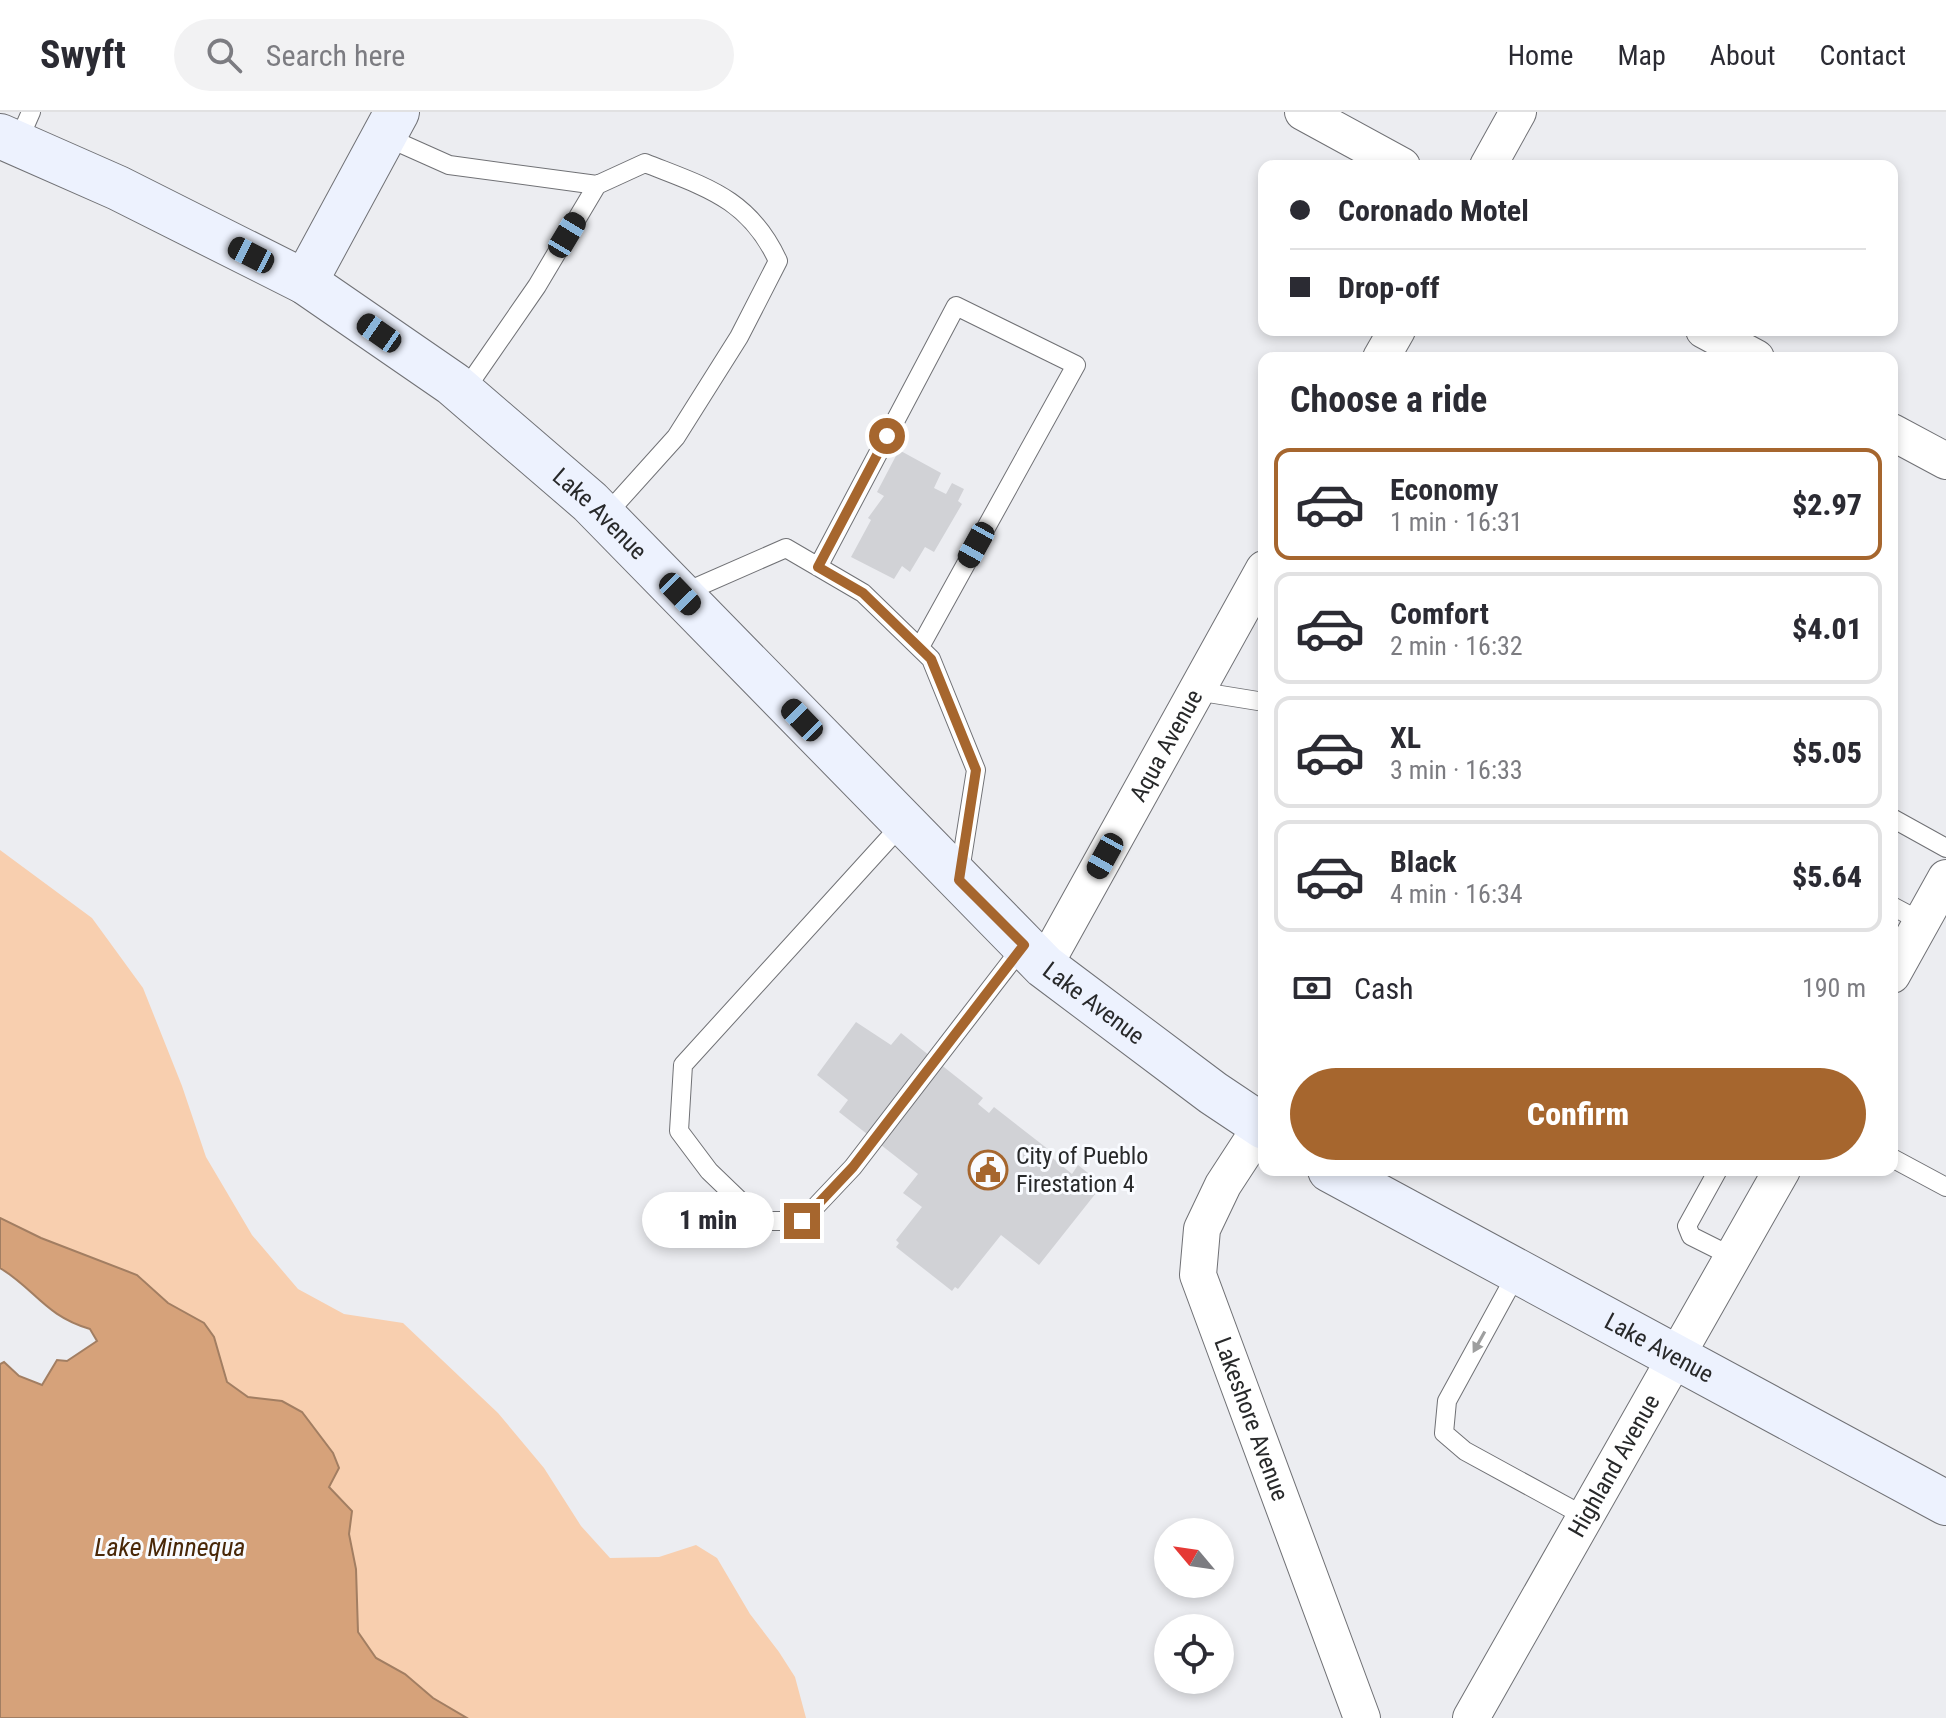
<!DOCTYPE html>
<html lang="en">
<head>
<meta charset="utf-8">
<style>
  body { margin:0; font-family:"Roboto Condensed",sans-serif; background:#f2f2f3; color:#2b2b33; height:100vh; display:flex; flex-direction:column; font-size:30px; white-space:nowrap }
  * { box-sizing:border-box; margin:0 }
  p { font-size:26px; color:#7c7c81 }
  .icon { flex:none; width:44px; height:44px; fill:none; stroke:currentColor; stroke-width:2; stroke-linecap:round; stroke-linejoin:round }
  .map { position:relative; flex:1; overflow:hidden }
  .side { position:absolute; left:1258px; top:240px; width:640px; height:824px; display:flex; flex-direction:column; background:#fff; border-radius:16px; box-shadow:0 4px 12px #0003 }
  .side>* { flex:none }
  .hud { position:absolute; left:1258px; top:48px; width:640px; height:176px; border-radius:16px; box-shadow:0 4px 12px #0003; display:grid; align-content:center; height:176px; padding:0 32px; background:#fff }
  .needle { width:52px; rotate:299deg }
  .tools { position:absolute; left:1154px; top:1406px; display:grid; gap:16px }
  .tools a { display:grid; place-items:center; width:80px; height:80px; border-radius:50%; background:#fff; box-shadow:0 4px 12px #0003; font-size:40px }
  .end { position:absolute; width:36px; height:36px; margin:-18px; border:10px solid #a6662e; background:#fff; box-shadow:0 0 0 4px #fff }
  .from { border-radius:50% }
  .bubble { position:absolute; height:56px; border-radius:28px; background:#fff; box-shadow:0 4px 12px #0003; font-size:26px; font-weight:800; line-height:56px; text-align:center }
  .car { position:absolute; width:24px; height:48px; margin:-24px -12px; border-radius:10px; box-shadow:0 0 6px 2px #0007; background:linear-gradient(#222 24%,#8ab4d8 0 40%,#222 0 76%,#8ab4d8 0 86%,#222 0) }
  .hud b { display:flex; align-items:center; gap:28px; height:76px; font-size:30px }
  .hud b+b { border-top:2px solid #e1e1e2 }
  .hud i { width:20px; height:20px; background:#2b2b33 }
  ul { padding:0; list-style:none }
  li { display:flex; align-items:center; gap:24px; height:112px; margin:0 16px 12px; padding:0 16px; border:4px solid #e1e1e2; border-radius:16px }
  li div { flex:1 }
  li b { display:block; font-size:30px }
  li em { font-style:normal; font-weight:800 }
  li.active { border-color:#a6662e }
  li>.icon { width:72px; height:72px; stroke-width:1.5 }
  h2 { padding:0 32px; font-size:36px; line-height:96px }
  .pay { display:flex; align-items:center; gap:20px; height:88px; padding:0 32px; font-size:30px }
  .pay p { margin-inline-start:auto }
  .cta { display:flex; gap:16px; margin-top:auto; padding:16px 32px }
  .cta a { flex:1; height:92px; border-radius:48px; background:#a6662e; color:#fff; font-size:32px; font-weight:800; line-height:92px; text-align:center }
  header { display:flex; align-items:center; gap:48px; box-sizing:border-box; height:112px; padding:0 40px; background:#fff; border-bottom:2px solid #e1e1e2 }
  header strong { font-size:38px }
  nav { display:flex; gap:44px; margin-inline-start:auto; font-size:28px }
  .search { width:560px; height:72px; background:#f2f2f3; display:flex; align-items:center; gap:20px; box-sizing:border-box; padding:0 28px; border-radius:44px; color:#7c7c81; font-size:30px }
  .map>svg:first-child { display:block }
  .green { fill:#f8cfaf }
  .water { fill:#d6a27a; stroke:#a27e62; stroke-width:2 }
  .building { fill:#d1d2d6 }
  .lines { fill:none; stroke-linecap:round; stroke-linejoin:round }
  .lane-casing { stroke:#707175; stroke-width:20 }
  .street-casing { stroke:#707175; stroke-width:38 }
  .secondary-casing { stroke:#707175; stroke-width:46 }
  .lane { stroke:#fff; stroke-width:18 }
  .street { stroke:#fff; stroke-width:36 }
  .secondary { stroke:#edf2fe; stroke-width:44 }
  .oneway { fill:#9e9f9f }
  .route { stroke:#a6662e; stroke-width:10 }
  .labels { text-anchor:middle; dominant-baseline:central; stroke-width:6; stroke-linejoin:round; paint-order:stroke }
  .street-label { font-size:24px; fill:#28292a; stroke:#f9fbff }
  .poi-label { font-size:24px; fill:#28292a; stroke:#f9fbff; text-anchor:start }
  .water-label { font-size:26px; font-style:italic; fill:#492707; stroke:#f9fbff }
</style>
</head>
<body>
<header>
<strong>Swyft</strong>
<div class="search"><svg class="icon" aria-label="search" viewBox="0 0 24 24"><circle cx="10" cy="10" r="6"/><path d="M15 15l6 6"/></svg>Search here</div>
<nav><a>Home</a><a>Map</a><a>About</a><a>Contact</a></nav>
</header>
<div class="map">
<svg width="1946" height="1606" viewBox="0 0 1946 1606">
  <rect width="100%" height="100%" fill="#ecedf1"/>
  <path class="green" d="M0,738L92,806L143,876L182,974L206,1045L252,1123L298,1177L344,1202L403,1211L498,1301L544,1356L581,1414L610,1446L659,1445L696,1433L717,1446L750,1502L779,1540L795,1565L806,1606H467L433,1586L405,1562L376,1546L358,1520L356,1457L349,1422L352,1399L329,1375L339,1356L333,1341L302,1300L282,1289L248,1285L227,1270L214,1225L204,1211L168,1191L137,1163L41,1126L0,1106Z"/>
  <path class="water" d="M0,1106L41,1126L137,1163L168,1191L204,1211L214,1225L227,1270L248,1285L282,1289L302,1300L333,1341L339,1356L329,1375L352,1399L349,1422L356,1457L358,1520L376,1546L405,1562L433,1586L467,1606H0V1252L4,1250L19,1264L42,1273L57,1248L67,1249L97,1229L90,1217C45,1204 35,1177 0,1156Z"/>
  <path class="building" d="M899,338L941,361L934,376L946,382L952,371L964,377L958,389L962,392L934,440L925,435L910,460L902,454L894,467L851,445L871,408L868,406L884,384L877,380Z
    M856,910L891,933L901,921L983,986L978,992L989,1001L994,995L1053,1041L1050,1044L1072,1062L1078,1053L1098,1069L1093,1075L1096,1081L1039,1153L1001,1123L958,1177L955,1175L952,1179L896,1135L899,1131L896,1128L922,1095L903,1081L918,1062L839,1000L848,988L817,963Z"/>
  <g class="lines">
    <defs>
      <path id="lane" d="M384,24L449,53L597,73
        M17,32L31,0
        M463,281L537,174L597,73L645,51C705,75 749,86 778,149L739,225L676,325L604,405
        M818,455L956,194L1076,253L920,535
        M681,482L786,436L863,481L931,547L976,658L959,765
        M1196,579L1264,590
        M1892,706L1946,736
        M903,711L683,953L679,1019L709,1059L761,1109H802L853,1055L1023,834
        M1892,794L1922,810
        M1892,1046L1946,1075
        M1718,1058L1687,1114L1691,1124L1733,1145
        M1517,1161L1447,1289L1444,1321L1465,1339L1586,1405"/>
      <g id="street">
        <path d="M1303,0L1402,54"/>
        <path d="M1488,54L1518,0"/>
        <path d="M1704,218L1756,246"/>
        <path d="M1381,246L1397,218"/>
        <path d="M1892,320L1946,349"/>
        <path id="s1" d="M1044,854L1264,457"/>
        <path d="M1892,863L1946,766"/>
        <path id="s2" d="M1262,1013L1223,1073L1202,1117L1198,1163L1362,1606"/>
        <path id="s3" d="M1471,1606L1782,1058"/>
      </g>
      <g id="secondary">
        <path id="s4" d="M0,24L118,76L305,170L453,272L590,390L1044,854L1213,981L1264,1015"/>
        <path d="M305,170L397,0"/>
        <path id="s5" d="M1330,1058L1946,1391"/>
      </g>
    </defs>
    <use href="#lane" class="lane-casing"/>
    <use href="#street" class="street-casing"/>
    <use href="#secondary" class="secondary-casing"/>
    <use href="#lane" class="lane"/>
    <use href="#street" class="street"/>
    <use href="#secondary" class="secondary"/>
  </g>
  <defs><path id="oneway-solid" d="M-6-.8H1V-3.2L6.5 0L1 3.2V.8H-6Z" transform="scale(2)"/></defs>
  <use class="oneway" href="#oneway-solid" transform="translate(1479 1230) rotate(119)"/>
  <g class="lines">
    <path class="route" d="M802,1109L853,1055L1024,833L959,768L976,658L931,547L863,481L818,455L887,324"/>
  </g>
  <defs>
    <symbol id="civic-ring" viewBox="-11 -11 22 22"><circle r="9.5" fill="#f9fbff" stroke="#a6662e" stroke-width="1.5"/><path d="M-.6-6.5H3V-4.5H.6V-3L4-1V1h2V6H-6V1h2V-1L-.6-3ZM-1.2 2.5V6h2.4V2.5Z" fill="#a6662e"/></symbol>
  </defs>
  <g fill-rule="evenodd">
    <use href="#civic-ring" x="966" y="1036" width="44" height="44"/>
  </g>
  <g class="labels">
    <g class="street-label">
      <text stroke="none"><textPath href="#s4" startOffset="714">Lake Avenue</textPath></text>
      <text stroke="none"><textPath href="#s1" startOffset="252">Aqua Avenue</textPath></text>
      <text stroke="none"><textPath href="#s4" startOffset="1410">Lake Avenue</textPath></text>
      <text stroke="none"><textPath href="#s5" startOffset="374">Lake Avenue</textPath></text>
      <text stroke="none"><textPath href="#s2" startOffset="320">Lakeshore Avenue</textPath></text>
      <text stroke="none"><textPath href="#s3" startOffset="290">Highland Avenue</textPath></text>
    </g>
    <g class="poi-label">
      <text x="1016" y="1044">City of Pueblo<tspan x="1016" dy="28">Firestation 4</tspan></text>
    </g>
    <g class="water-label">
      <text x="170" y="1435">Lake Minnequa</text>
    </g>
  </g>
</svg>
<div class="tools">
<a><svg class="needle" viewBox="-14 -14 28 28"><path d="M0-13l5 13h-10z" fill="#e53935"/><path d="M0 13l5-13h-10z" fill="#7c7c81"/></svg></a>
<a><svg class="icon" aria-label="locate" viewBox="0 0 24 24"><circle cx="12" cy="12" r="6"/><path d="M12 2v4M12 18v4M2 12h4M18 12h4"/></svg></a>
</div>
<i class="end from" style="left:887px;top:324px"></i>
<i class="end" style="left:802px;top:1109px"></i>
<div class="bubble" style="left:642px;top:1080px;width:132px">1 min</div>
<i class="car" style="left:567px;top:123px;rotate:31deg"></i>
<i class="car" style="left:251px;top:143px;rotate:297deg"></i>
<i class="car" style="left:379px;top:221px;rotate:305deg"></i>
<i class="car" style="left:976px;top:433px;rotate:209deg"></i>
<i class="car" style="left:680px;top:482px;rotate:136deg"></i>
<i class="car" style="left:802px;top:608px;rotate:316deg"></i>
<i class="car" style="left:1105px;top:744px;rotate:209deg"></i>
<div class="hud">
<b><i class="from"></i>Coronado Motel</b>
<b><i></i>Drop-off</b>
</div>
<section class="side">
<h2>Choose a ride</h2>
<ul>
<li class="active"><svg class="icon" aria-label="car" viewBox="0 0 24 24"><path d="M5 17H2v-5l4-1 3-4h7l3 4 3 1v5h-3M9 17h6M6 11h13"/><circle cx="7" cy="17" r="2"/><circle cx="17" cy="17" r="2"/></svg><div><b>Economy</b><p>1 min · 16:31</p></div><em>$2.97</em></li>
<li><svg class="icon" aria-label="car" viewBox="0 0 24 24"><path d="M5 17H2v-5l4-1 3-4h7l3 4 3 1v5h-3M9 17h6M6 11h13"/><circle cx="7" cy="17" r="2"/><circle cx="17" cy="17" r="2"/></svg><div><b>Comfort</b><p>2 min · 16:32</p></div><em>$4.01</em></li>
<li><svg class="icon" aria-label="car" viewBox="0 0 24 24"><path d="M5 17H2v-5l4-1 3-4h7l3 4 3 1v5h-3M9 17h6M6 11h13"/><circle cx="7" cy="17" r="2"/><circle cx="17" cy="17" r="2"/></svg><div><b>XL</b><p>3 min · 16:33</p></div><em>$5.05</em></li>
<li><svg class="icon" aria-label="car" viewBox="0 0 24 24"><path d="M5 17H2v-5l4-1 3-4h7l3 4 3 1v5h-3M9 17h6M6 11h13"/><circle cx="7" cy="17" r="2"/><circle cx="17" cy="17" r="2"/></svg><div><b>Black</b><p>4 min · 16:34</p></div><em>$5.64</em></li>
</ul>
<div class="pay"><svg class="icon" aria-label="cash" viewBox="0 0 24 24"><path d="M3 7h18v10H3z"/><circle cx="12" cy="12" r="2"/></svg>Cash<p>190 m</p></div>
<div class="cta"><a>Confirm</a></div>
</section>
</div>
</body>
</html>
